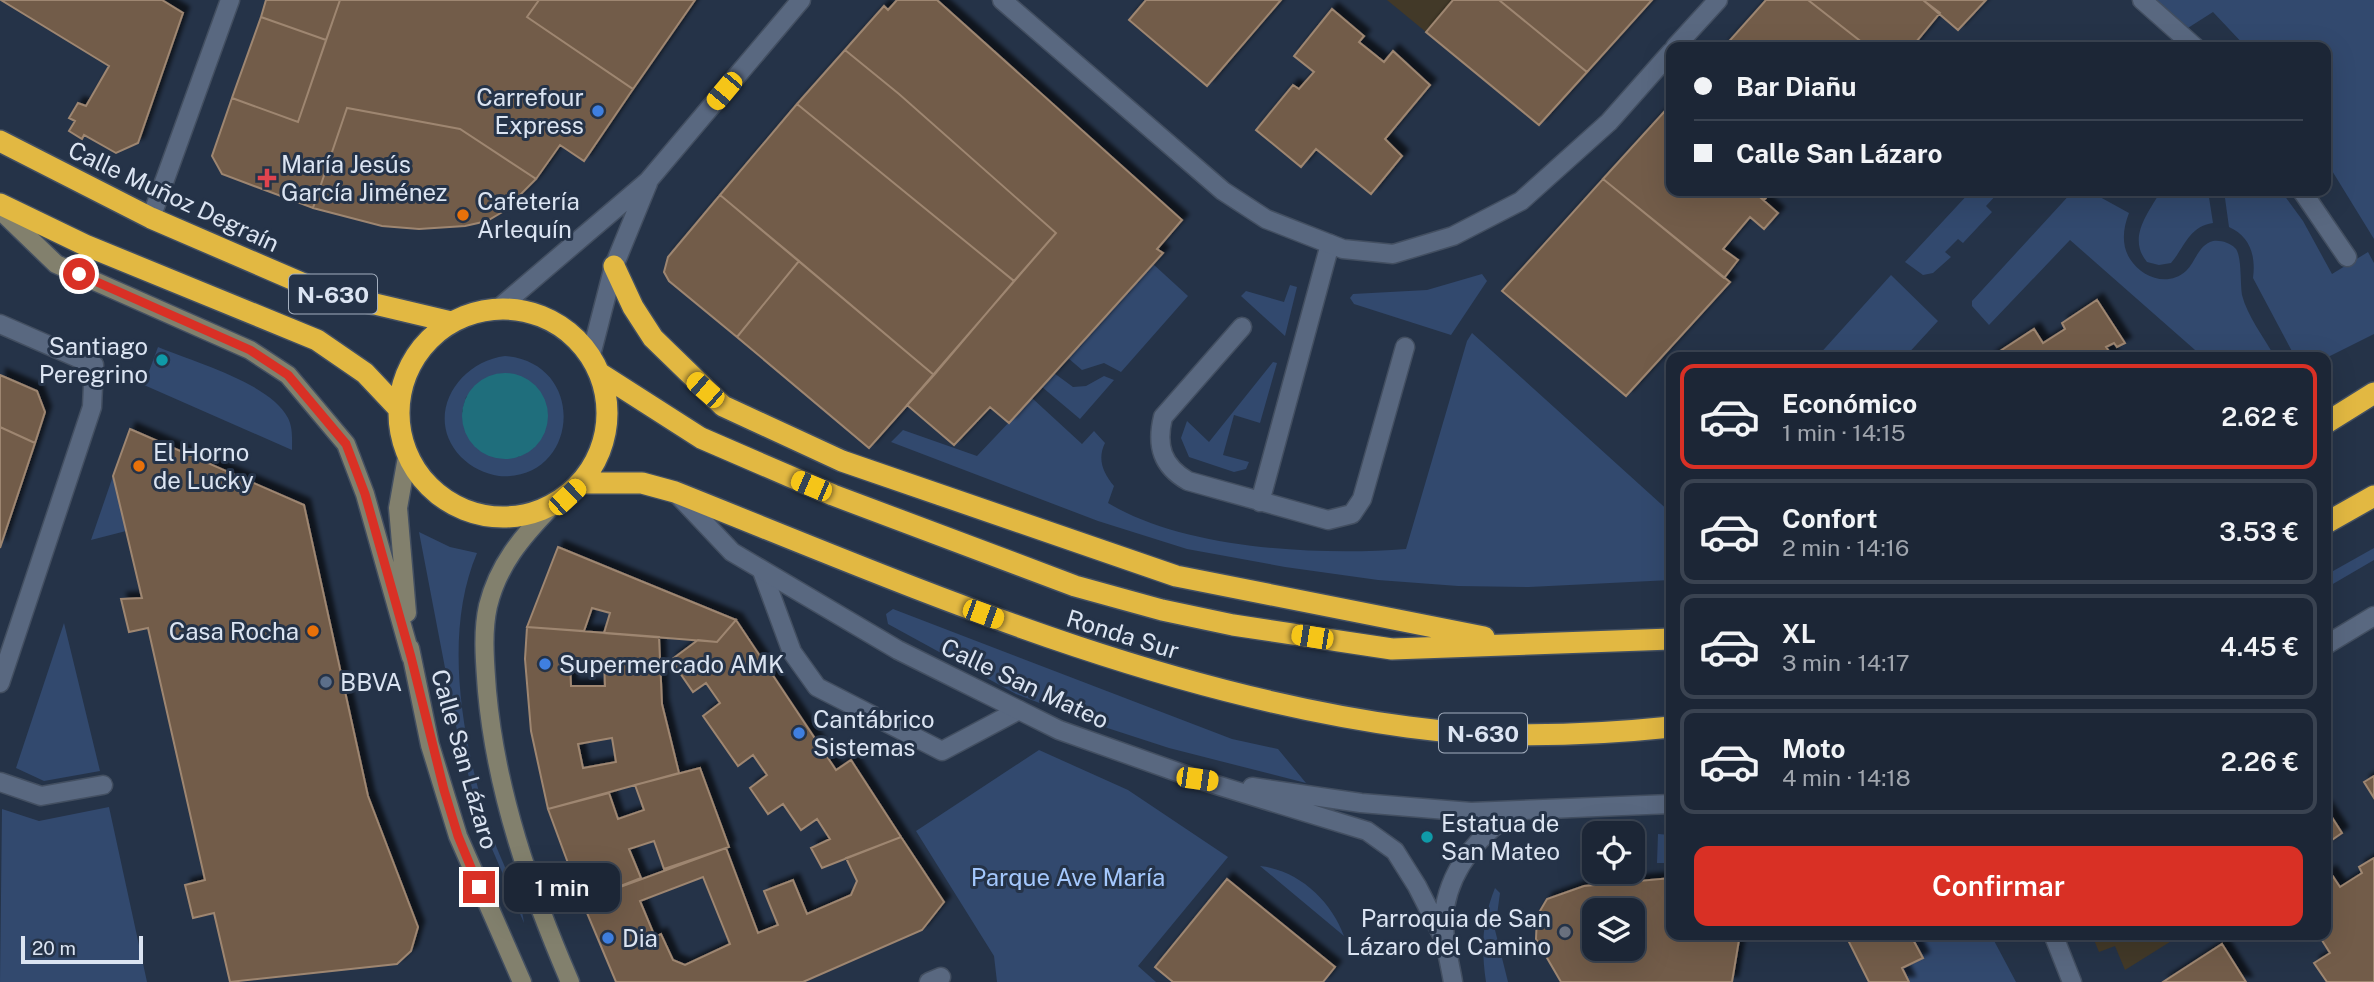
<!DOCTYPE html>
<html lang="es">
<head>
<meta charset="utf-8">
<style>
  body { margin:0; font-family:"Public Sans",sans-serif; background:#293242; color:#f1f3f6; height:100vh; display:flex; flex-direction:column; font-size:26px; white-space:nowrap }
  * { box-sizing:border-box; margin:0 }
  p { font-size:23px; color:#a0a5ad }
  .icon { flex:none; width:38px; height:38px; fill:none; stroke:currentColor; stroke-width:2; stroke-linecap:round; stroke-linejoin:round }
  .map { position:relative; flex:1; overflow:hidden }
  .panel { position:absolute; left:1666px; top:352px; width:665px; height:588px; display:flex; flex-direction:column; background:#1c2636; border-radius:14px; box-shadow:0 7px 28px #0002,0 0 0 2px #3a4351 }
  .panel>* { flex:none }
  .banner { position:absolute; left:1666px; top:42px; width:665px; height:154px; border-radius:14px; box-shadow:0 7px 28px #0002,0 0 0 2px #3a4351; display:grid; align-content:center; height:154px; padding:0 28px; background:#1c2636 }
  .buttons { position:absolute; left:1582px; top:821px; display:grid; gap:14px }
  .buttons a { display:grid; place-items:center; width:63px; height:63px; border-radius:14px; background:#1c2636; box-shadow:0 7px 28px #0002,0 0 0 2px #3a4351; font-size:35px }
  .scale { position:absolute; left:21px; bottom:18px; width:122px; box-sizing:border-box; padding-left:7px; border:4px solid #dbe4f2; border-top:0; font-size:19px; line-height:24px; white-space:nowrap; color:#dbe4f2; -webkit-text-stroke:5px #253348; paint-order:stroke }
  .end { position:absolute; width:32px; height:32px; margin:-16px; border:9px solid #d93025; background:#fff; box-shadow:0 0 0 4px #fff }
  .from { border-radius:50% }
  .bubble { position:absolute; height:49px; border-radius:14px; background:#1c2636; box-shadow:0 7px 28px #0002,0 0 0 2px #3a4351; font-size:23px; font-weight:600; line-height:49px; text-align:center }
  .car { position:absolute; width:21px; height:42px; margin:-21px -10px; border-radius:9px; box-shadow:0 0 5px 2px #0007; background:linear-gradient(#f5c518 24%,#345 0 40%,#f5c518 0 76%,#345 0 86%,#f5c518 0) }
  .banner b { display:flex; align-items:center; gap:24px; height:66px; font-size:26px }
  .banner b+b { border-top:2px solid #3a4351 }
  .banner i { width:18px; height:18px; background:#f1f3f6 }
  ul { padding:12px 0 0; list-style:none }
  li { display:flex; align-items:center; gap:21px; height:105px; margin:0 14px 10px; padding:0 14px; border:4px solid #3a4351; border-radius:14px }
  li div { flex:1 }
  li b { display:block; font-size:26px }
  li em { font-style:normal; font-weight:600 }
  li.selected { border-color:#d93025 }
  li>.icon { width:63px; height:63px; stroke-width:1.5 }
  .button { display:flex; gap:14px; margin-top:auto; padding:14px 28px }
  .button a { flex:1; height:80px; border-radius:14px; background:#d93025; color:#fff; font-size:28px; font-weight:600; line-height:80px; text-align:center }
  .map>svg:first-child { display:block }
  .education { fill:#423928 }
  .green { fill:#32496e; fill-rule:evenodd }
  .water { fill:#1f6e7c }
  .building { fill:#725c48; stroke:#9e8671; stroke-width:2; fill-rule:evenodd; filter:url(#shadow) }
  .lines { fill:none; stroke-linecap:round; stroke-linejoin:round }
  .lane-casing { stroke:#434f61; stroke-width:21 }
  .street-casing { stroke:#434f61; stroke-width:21 }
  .secondary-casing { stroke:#434f61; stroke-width:21 }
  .highway-casing { stroke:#434f61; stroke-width:24 }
  .lane { stroke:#596880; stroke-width:18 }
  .street { stroke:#596880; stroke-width:18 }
  .secondary { stroke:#82806d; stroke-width:18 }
  .highway { stroke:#e2b842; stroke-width:21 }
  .route { stroke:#d93025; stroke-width:9 }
  .shop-dot { fill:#3f7fe0; stroke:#253348; stroke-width:2.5 }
  .health-dot { fill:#e0444e; stroke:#253348; stroke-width:2.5 }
  .food-dot { fill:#e8710a; stroke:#253348; stroke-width:2.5 }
  .culture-dot { fill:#0f9aa8; stroke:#253348; stroke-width:2.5 }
  .service-dot { fill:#5c6f8a; stroke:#253348; stroke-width:2.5 }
  .worship-dot { fill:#6b7280; stroke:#253348; stroke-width:2.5 }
  .labels { text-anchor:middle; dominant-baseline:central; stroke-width:6; stroke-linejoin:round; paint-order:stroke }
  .shield { fill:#253348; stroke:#a4afbf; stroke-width:2 }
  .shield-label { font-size:23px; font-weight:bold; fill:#dbe4f2 }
  .poi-label { font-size:24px; fill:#dbe4f2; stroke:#253348; text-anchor:start }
  .street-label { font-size:24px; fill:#dbe4f2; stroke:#253348 }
  .park-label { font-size:24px; fill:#a4c8fd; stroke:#253348 }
</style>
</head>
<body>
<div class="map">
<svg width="2374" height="982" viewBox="0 0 2374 982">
  <defs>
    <filter id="shadow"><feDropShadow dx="6" dy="-6" stdDeviation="2" flood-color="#0009"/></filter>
  </defs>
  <rect width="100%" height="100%" fill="#253348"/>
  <path class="education" d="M1387,0H1453L1426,32Z
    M2092,935H2181L2125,970L2115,946L2099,952Z"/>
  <path class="green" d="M2154,0H2374V239L2326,161V47H2246L2213,12L2180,33Z
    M1971,191H2011L2005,196L1999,192L1986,206L1992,212L1963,243L1958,239L1945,252L1951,257L1933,273L1923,275L1905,262Z
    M2073,191H2089L2129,213C2123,228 2121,245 2130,259C2142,278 2168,287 2186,271C2195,263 2197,248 2210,242C2217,239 2229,242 2235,248C2242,254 2240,283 2242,295C2247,315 2264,338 2275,357H2203L2070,240L1989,325L1972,306V301Z
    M2161,191H2208L2213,223C2188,227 2185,247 2171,263L2159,265L2147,262C2127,238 2148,213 2161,191Z
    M2224,191H2281L2303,221L2332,274L2368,252L2374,263V334L2326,358L2295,357L2253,278C2256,256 2250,236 2229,227Z
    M1153,264L1188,296L1121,372L1104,363L1082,370L1068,358Z
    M1482,274L1487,281L1451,335L1354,304L1350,298L1353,294L1427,290Z
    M1891,275L1938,321L1905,357H1817Z
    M1290,285L1297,287L1285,336L1241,296L1246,291L1284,302Z
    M1472,333L1671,513V580L1529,587L1458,586L1378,580L1285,567L1187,549L1098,521L891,442L903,430L977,456L1032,398L1082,444L1094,431L1105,443C1097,459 1103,473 1114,486L1108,503C1184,549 1318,556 1406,549L1467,341Z
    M158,347C194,362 270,383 288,418C293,428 292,439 292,450L144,385Z
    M505,356C589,363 579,482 499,476C485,474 471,467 461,457C423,417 457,362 505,356ZM513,374C554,387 559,439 518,457L462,412L466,397Z
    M1273,362L1277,363L1260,423L1234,415L1223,455L1249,462L1246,469L1234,472L1189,457L1181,438L1187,421L1209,442Z
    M1054,373L1073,387L1086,386L1104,376L1114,380L1080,419L1042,387Z
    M113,476L126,531L91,540Z
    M419,532L450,547L477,553C441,638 464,752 493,838C502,864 521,896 524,923L483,828L459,741Z
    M2374,548V560L2326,588V575Z
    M893,609L1232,739L1278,749L1306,783L1169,748L1092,723L1016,694L888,624L886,614Z
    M64,623L100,771L44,781L16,768Z
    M1039,750L1128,790L1228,857L1138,966L1156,982H997L994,956L916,831Z
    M109,807L147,982H0L2,809L39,821Z
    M1658,834L1671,835V863H1657Z
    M1260,866C1298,870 1331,900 1344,936Z
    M1495,888L1500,893L1495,930L1508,982H1486C1481,948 1482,920 1495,888Z
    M1910,935H1991L2016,982H1909L1902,968L1922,958Z"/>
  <path class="water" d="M462 416a43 43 0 1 1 86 0a43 43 0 1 1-86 0Z"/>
  <path class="building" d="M1,0H162L183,13L138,143L116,153L84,135L82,139L69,131L75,121L69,118L78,103L86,106L109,66Z
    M266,0H340L326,40L261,17Z
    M340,0H539L527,17L633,89L584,161L560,145L536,179L460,129L347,108L313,208L222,174L212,156L232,98L298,122Z
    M539,0H695L633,89L527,17Z
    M897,0H937L1182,220L1157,249L1163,253L1009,423L990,407L954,445L907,405L1056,233L899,94L845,50L884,6L888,10Z
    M1146,0H1281L1207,86L1129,20Z
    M1453,0H1499L1587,72L1539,125L1426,32Z
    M1499,0H1652L1587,72Z
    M1766,0H1808L1868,47H1724Z
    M1808,0H1923L1940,13L1912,47H1868Z
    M1923,0H1986L1958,30Z
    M1332,9L1364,36L1359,42L1384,62L1393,51L1430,85L1385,139L1402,156L1371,194L1316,149L1301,167L1256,130L1293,85L1299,89L1314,72L1294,56Z
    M261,17L326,40L298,122L232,98Z
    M845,50L899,94L1056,233L1014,281L797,104Z
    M797,104L1014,281L934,375L720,195Z
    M347,108L460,129L536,179L504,211L487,221L465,226L419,229L382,226L313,208Z
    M1664,112L1671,119V191H1753L1778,213L1764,229L1750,217L1723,249L1738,260L1724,278L1603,179Z
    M1603,179L1730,282L1626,396L1502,291Z
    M1753,191H1772L1764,200Z
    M720,195L799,261L737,337L669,281L664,272L668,257Z
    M799,261L934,375L869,448L737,337Z
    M2097,300L2125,343L2117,347L2114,343L2106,347L2113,357H1991L2034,329L2043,343L2065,329L2062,323Z
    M0,375L37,391L45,412L35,443L0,427Z
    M0,427L35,443L0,548Z
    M130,429L304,505L368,796L418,927L411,951L397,964L230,982L214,913L193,918L185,885L205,880L148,628L129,632L121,599L142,598L113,476Z
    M558,547L614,570L736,620L717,642L604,633L610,613L592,608L584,631L527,627Z
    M736,620L836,770L851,760L901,837L822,868L811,848L830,839L817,819L801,830L783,804L768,814L750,788L767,775L753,755L738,766L703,716L720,703L706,683L693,692L671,660L698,640L717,642Z
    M527,627L659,637L662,704L679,773L548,809L531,731L525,659ZM570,662H604L605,686H571ZM612,738L616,762L583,768L578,744Z
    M700,768L729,847L664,869L654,841L629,849L641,878L582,901L548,809L609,793L618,819L644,810L635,785Z
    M2374,776V798L2364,782Z
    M2326,808L2342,833L2326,844Z
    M901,837L944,902L922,930L803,982H616L582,901L726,848L758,933L778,925L764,891L793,880L807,914L851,895L857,881L846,858ZM703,877L730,944L685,965L673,960L661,934L655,937L640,901Z
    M2374,858V982H2327L2314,963L2330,953L2318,934H2326V875L2330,872L2340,887L2362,873L2359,867Z
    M1671,878V934H1740L1732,982H1561L1536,939L1537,916L1547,899L1584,886ZM1594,910H1633V948H1594Z
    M1227,879L1335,967L1323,982H1173L1155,967Z
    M1845,934H1910L1923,958L1902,968L1909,982H1869Z
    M2222,944L2246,982H2163Z"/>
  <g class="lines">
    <defs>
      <path id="lane" d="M1242,327L1163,417C1156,446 1162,466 1188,481L1328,520L1352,514L1362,499L1405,347
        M1260,502L1330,244
        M762,571L792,652L817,687L942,751L1019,710
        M0,782L41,796L103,785"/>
      <path id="street" d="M1002,0L1223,191L1266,219L1330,244L1343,249L1393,254L1453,236L1521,201L1609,122L1671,52
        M2142,0L2195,47
        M1675,47L1718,0
        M2302,191L2347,257
        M151,218L230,0
        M499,308L648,181L801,0
        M0,324L94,365L92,407L0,683
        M591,355L614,266L648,183
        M678,495L732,552L898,650L1059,730L1197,779L1367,831L1395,851L1417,886L1445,941
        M2326,645L2374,616
        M1252,787L1361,803L1471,812L1671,804
        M2053,934L2072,982
        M929,982L941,977
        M1453,982C1449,958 1441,932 1445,907C1452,866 1482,831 1517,811"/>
      <path id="secondary" d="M0,210L56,264L250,350L288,375L346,444L365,494L411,657
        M550,508C522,537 498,565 488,606C482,633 485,663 487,691C496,792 530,889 570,982
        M407,613L398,508L407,457
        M410,648L430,745L458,836L522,982"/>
      <path id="highway" d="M0,141L151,218L320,291L451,322
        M0,204L85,245L317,340L365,373L398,408
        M614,266L633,307L653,338L723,406L842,461L1176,576L1484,637
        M399 413a104 104 0 1 1 208 0a104 104 0 1 1-208 0Z
        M601,374L701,438L833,495L1075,586L1162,610L1233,625L1392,649L1671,639
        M2326,423L2374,393
        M583,483H642L675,492C913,587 1151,692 1408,727C1495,739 1584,736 1671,727
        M2326,523L2374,496"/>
    </defs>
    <use href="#lane" class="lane-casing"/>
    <use href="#street" class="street-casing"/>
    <use href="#secondary" class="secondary-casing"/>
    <use href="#highway" class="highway-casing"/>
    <use href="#lane" class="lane"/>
    <use href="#street" class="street"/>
    <use href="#secondary" class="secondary"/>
    <use href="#highway" class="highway"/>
  </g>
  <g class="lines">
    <path class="route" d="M79,274L250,350L288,375L346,444L365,494L411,657L444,790L458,836L479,887"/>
  </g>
  <g class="shop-dot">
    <circle cx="598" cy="111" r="7"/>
    <circle cx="545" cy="664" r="7"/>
    <circle cx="799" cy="733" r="7"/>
    <circle cx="608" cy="938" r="7"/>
  </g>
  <path class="health-dot" d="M263.5 167.5h7v7h7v7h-7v7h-7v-7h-7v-7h7z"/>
  <g class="food-dot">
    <circle cx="463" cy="215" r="7"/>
    <circle cx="139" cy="466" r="7"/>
    <circle cx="313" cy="631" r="7"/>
  </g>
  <g class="culture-dot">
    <circle cx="162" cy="360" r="7"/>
    <circle cx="1427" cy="837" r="7"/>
  </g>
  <circle class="service-dot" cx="326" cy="682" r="7"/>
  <circle class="worship-dot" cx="1565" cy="932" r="7"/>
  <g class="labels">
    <g class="shield">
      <rect x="289" y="274.5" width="88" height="39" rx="5"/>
      <rect x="1439" y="713.5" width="88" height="39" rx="5"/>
    </g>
    <g class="shield-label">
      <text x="333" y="294">N-630</text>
      <text x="1483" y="733">N-630</text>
    </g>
    <g class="poi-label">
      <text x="584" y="97" text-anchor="end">Carrefour<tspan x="584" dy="28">Express</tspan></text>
      <text x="281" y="164">María Jesús<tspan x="281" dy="28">García Jiménez</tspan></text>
      <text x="477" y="201">Cafetería<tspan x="477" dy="28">Arlequín</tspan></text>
      <text x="148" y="346" text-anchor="end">Santiago<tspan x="148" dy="28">Peregrino</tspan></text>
      <text x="153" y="452">El Horno<tspan x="153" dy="28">de Lucky</tspan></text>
      <text x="299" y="631" text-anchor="end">Casa Rocha</text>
      <text x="559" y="664">Supermercado AMK</text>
      <text x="340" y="682">BBVA</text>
      <text x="813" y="719">Cantábrico<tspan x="813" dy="28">Sistemas</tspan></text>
      <text x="1441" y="823">Estatua de<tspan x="1441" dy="28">San Mateo</tspan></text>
      <text x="1551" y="918" text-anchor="end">Parroquia de San<tspan x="1551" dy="28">Lázaro del Camino</tspan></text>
      <text x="622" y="938">Dia</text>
    </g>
    <g class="street-label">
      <text transform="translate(174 196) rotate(25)">Calle Muñoz Degraín</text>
      <text transform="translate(1123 634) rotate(17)">Ronda Sur</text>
      <text transform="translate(1025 683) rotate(25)">Calle San Mateo</text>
      <text transform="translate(465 759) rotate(74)">Calle San Lázaro</text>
    </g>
    <g class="park-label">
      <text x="1068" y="877">Parque Ave María</text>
    </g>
  </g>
</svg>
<div class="buttons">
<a><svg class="icon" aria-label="locate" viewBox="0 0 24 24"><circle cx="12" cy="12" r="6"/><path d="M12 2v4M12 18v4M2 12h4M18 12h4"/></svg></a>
<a><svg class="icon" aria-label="layers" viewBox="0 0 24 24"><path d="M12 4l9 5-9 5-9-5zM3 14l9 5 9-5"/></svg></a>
</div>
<div class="scale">20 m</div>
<i class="end from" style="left:79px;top:274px"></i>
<i class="end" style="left:479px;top:887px"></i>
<div class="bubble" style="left:504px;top:863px;width:116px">1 min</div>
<i class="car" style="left:724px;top:91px;rotate:220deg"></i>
<i class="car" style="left:705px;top:390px;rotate:311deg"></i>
<i class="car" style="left:811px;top:486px;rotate:293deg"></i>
<i class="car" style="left:567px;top:497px;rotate:47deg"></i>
<i class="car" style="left:983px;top:614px;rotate:110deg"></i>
<i class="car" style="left:1312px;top:637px;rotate:279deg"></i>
<i class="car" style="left:1197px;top:779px;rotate:98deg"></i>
<div class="banner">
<b><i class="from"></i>Bar Diañu</b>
<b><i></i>Calle San Lázaro</b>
</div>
<section class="panel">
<ul>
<li class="selected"><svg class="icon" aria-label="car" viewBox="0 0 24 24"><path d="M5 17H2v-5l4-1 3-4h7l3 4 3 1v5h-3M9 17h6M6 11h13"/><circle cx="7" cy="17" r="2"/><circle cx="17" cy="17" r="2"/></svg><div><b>Económico</b><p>1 min · 14:15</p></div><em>2.62 €</em></li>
<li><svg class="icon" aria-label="car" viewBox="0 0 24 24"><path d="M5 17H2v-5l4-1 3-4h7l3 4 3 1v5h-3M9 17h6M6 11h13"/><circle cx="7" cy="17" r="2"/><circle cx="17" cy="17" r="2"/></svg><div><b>Confort</b><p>2 min · 14:16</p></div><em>3.53 €</em></li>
<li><svg class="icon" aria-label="car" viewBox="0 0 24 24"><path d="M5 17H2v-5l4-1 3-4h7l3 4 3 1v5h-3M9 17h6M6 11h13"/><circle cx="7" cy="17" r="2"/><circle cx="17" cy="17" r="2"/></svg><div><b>XL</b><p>3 min · 14:17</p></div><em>4.45 €</em></li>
<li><svg class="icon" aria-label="car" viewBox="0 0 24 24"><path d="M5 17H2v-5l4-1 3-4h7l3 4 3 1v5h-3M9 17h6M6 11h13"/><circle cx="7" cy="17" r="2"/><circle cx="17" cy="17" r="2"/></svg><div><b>Moto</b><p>4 min · 14:18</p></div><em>2.26 €</em></li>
</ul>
<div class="button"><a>Confirmar</a></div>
</section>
</div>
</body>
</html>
